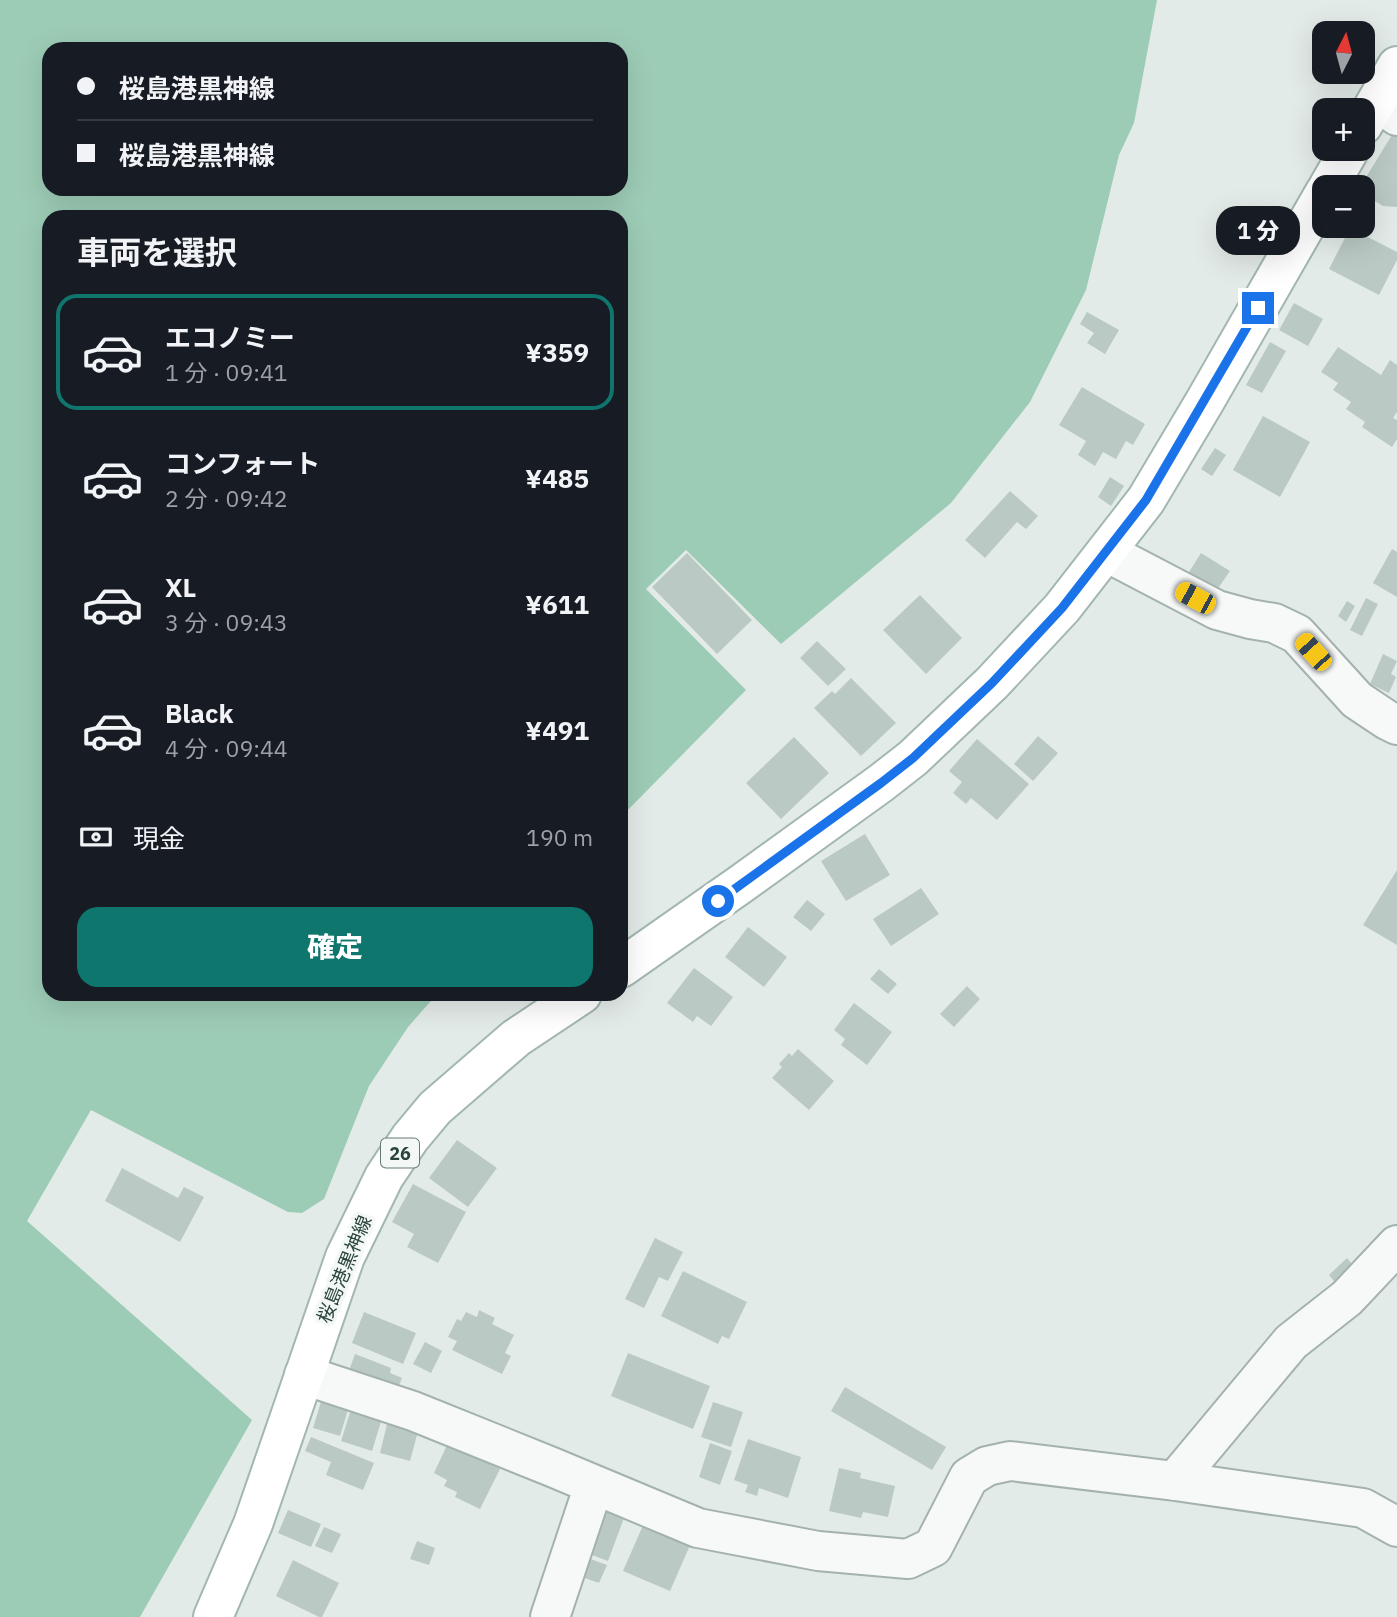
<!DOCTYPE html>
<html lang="ja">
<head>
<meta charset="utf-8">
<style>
  body { margin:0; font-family:"IBM Plex Sans","Noto Sans JP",sans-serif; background:#20242c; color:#f1f3f6; height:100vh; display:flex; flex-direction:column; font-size:26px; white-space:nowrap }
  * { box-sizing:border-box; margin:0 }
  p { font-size:23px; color:#9ea1a6 }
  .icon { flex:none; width:38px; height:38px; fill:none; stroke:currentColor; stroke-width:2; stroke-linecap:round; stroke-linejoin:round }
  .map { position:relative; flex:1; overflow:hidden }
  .sheet { position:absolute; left:42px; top:210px; width:586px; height:791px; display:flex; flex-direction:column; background:#171b24; border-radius:21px; box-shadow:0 7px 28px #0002 }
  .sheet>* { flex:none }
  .hud { position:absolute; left:42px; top:42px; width:586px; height:154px; border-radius:21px; box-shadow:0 7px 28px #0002; display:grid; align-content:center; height:154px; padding:0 35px; background:#171b24 }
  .needle { width:46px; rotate:6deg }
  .controls { position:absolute; left:1312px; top:21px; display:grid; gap:14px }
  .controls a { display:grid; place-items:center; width:63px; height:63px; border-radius:14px; background:#171b24; box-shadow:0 7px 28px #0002; font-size:35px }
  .end { position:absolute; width:32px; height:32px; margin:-16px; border:9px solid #1a73e8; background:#fff; box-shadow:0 0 0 4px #fff }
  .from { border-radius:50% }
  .bubble { position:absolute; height:49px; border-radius:21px; background:#171b24; box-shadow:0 7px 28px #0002; font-size:23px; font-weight:800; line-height:49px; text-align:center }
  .car { position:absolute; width:21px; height:42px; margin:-21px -10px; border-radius:9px; box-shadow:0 0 5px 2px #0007; background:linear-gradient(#f5c518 24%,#345 0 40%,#f5c518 0 76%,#345 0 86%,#f5c518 0) }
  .hud b { display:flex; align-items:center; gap:24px; height:66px; font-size:26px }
  .hud b+b { border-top:2px solid #363941 }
  .hud i { width:18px; height:18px; background:#f1f3f6 }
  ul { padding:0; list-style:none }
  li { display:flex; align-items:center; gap:21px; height:116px; margin:0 14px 10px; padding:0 21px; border:4px solid transparent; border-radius:21px }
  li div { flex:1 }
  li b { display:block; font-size:26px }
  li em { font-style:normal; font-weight:800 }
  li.current { border-color:#0f766e }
  li>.icon { width:63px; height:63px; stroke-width:1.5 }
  h2 { padding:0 35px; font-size:32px; line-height:84px }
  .pay { display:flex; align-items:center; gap:18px; height:77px; padding:0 35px; font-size:26px }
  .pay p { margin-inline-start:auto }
  .button { display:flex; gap:14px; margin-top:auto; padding:14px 35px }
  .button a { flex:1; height:80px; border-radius:21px; background:#0f766e; color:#fff; font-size:28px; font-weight:800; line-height:80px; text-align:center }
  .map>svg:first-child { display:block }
  .water { fill:#9dccb6; fill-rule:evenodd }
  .building { fill:#bac9c3 }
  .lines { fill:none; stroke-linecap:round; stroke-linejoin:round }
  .minor-casing { stroke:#a4b2ad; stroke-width:42 }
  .major-casing { stroke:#a2b7af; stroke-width:42 }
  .minor { stroke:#f6f9f8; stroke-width:38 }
  .major { stroke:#fff; stroke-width:38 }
  .route { stroke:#1a73e8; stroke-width:9 }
  .labels { text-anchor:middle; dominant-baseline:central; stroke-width:7; stroke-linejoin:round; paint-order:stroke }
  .shield { fill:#f3f8f6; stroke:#667a73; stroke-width:2 }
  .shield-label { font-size:18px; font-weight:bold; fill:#2a443b }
  .street-label { font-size:19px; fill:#2a443b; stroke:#f3f8f6 }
</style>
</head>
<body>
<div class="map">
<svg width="1397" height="1617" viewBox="0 0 1397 1617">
  <rect width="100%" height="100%" fill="#e3ebe8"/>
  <path class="water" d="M0,0H1157L1134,123L1119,155L1086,290L1030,402L951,503L781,644L686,550L646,589L746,690L621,817V217H49V994H437L408,1027L369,1086L324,1199L302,1213L288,1212L91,1110L27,1221L252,1420L140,1617H0ZM49,49H621V189H49Z"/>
  <path class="building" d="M1395,130L1397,131V207L1383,206L1363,194V187H1360Z
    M1350,228L1397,252V260L1379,295L1329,269Z
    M1294,303L1323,319L1308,346L1279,330Z
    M1087,312L1119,330L1105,354L1087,343L1094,333L1080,324Z
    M1270,342L1286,351L1262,393L1246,385Z
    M1338,347L1381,375L1390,360L1397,365V412L1393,418L1397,420V439L1392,447L1362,427L1365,422L1346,409L1351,402L1333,390L1338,383L1321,372Z
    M1082,387L1145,424L1133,445L1126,441L1116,459L1103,452L1095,466L1078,455L1086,441L1059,425Z
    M1263,416L1310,442L1280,497L1233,470Z
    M1215,448L1226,455L1212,476L1201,469Z
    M1110,477L1124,486L1111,506L1098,497Z
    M1010,491L1038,516L1026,529L1017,522L985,558L965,540Z
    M1392,549L1397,552V597L1373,583Z
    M687,553L752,620L717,654L652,587Z
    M1201,553L1230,571L1212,597L1184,580Z
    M920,595L962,638L926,674L883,630Z
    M1366,598L1378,604L1362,636L1350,630Z
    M1347,601L1355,606L1346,622L1338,616Z
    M817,641L846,669L828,686L800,658Z
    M1383,654L1397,661L1391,674L1396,677L1389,693L1370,684Z
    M851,678L896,723L861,756L814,708L832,691L835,694Z
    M1038,736L1058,753L1033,781L1014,764Z
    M794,737L829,773L781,819L746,783Z
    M977,739L1029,784L997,820L971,798L966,804L953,793L962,782L949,771Z
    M865,834L890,875L846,901L821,861Z
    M1397,870V945L1363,925Z
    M921,888L939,914L891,946L873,919Z
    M807,900L825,914L811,931L793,917Z
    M748,927L787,957L764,987L725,957Z
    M694,968L733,997L711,1026L697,1016L693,1022L667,1003Z
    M879,969L897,984L888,994L870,979Z
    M967,986L980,999L954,1027L940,1014Z
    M854,1003L892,1032L867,1065L841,1045L845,1039L834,1030Z
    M798,1049L834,1081L809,1110L772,1078L782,1067L779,1064L789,1053L792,1056Z
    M457,1140L497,1168L468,1207L429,1178Z
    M122,1168L178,1198L184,1187L204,1197L180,1242L105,1201Z
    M413,1184L466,1212L438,1263L407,1247L414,1234L392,1222Z
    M655,1238L683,1252L668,1281L659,1277L644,1308L625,1299Z
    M1347,1258L1359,1272L1341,1289L1329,1275Z
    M683,1271L747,1302L729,1339L722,1336L718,1344L661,1316Z
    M479,1310L495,1318L492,1324L514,1335L505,1353L511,1356L502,1374L452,1350L457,1341L448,1337L457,1319L461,1321L466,1312L477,1317Z
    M364,1312L416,1333L403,1364L352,1343Z
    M425,1342L442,1351L431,1373L413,1364Z
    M628,1353L710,1386L693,1429L611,1396Z
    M355,1354L391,1368L390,1373L402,1378L394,1398L346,1379Z
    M845,1387L946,1447L932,1470L831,1411Z
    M323,1395L350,1403L340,1436L313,1428Z
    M713,1402L743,1412L731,1447L701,1437Z
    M353,1403L384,1412L372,1451L341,1441Z
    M389,1416L420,1424L410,1461L380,1453Z
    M311,1437L374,1463L363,1490L326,1475L331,1462L305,1451Z
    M748,1439L801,1457L788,1498L759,1488L757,1496L745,1492L748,1485L734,1480Z
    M448,1443L500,1469L480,1509L455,1497L457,1492L444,1486L447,1480L434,1473Z
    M710,1443L732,1451L720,1485L699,1477Z
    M839,1468L861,1473L860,1478L895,1486L888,1517L863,1512L861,1518L829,1511Z
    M600,1500L627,1510L608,1561L581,1551Z
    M288,1510L321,1524L311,1547L278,1533Z
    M644,1523L691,1543L670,1591L623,1571Z
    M324,1527L341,1534L332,1553L315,1546Z
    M417,1541L435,1548L429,1565L410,1559Z
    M580,1555L607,1565L599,1583L573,1574Z
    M293,1560L339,1583L322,1617H319L276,1596Z"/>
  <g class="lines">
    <defs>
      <path id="minor" d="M1378,100L1397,116
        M1106,552L1217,610L1250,619L1274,623L1297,634L1357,700L1387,720L1397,725
        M304,1375L413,1411L552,1467L698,1528L818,1551L908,1559L933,1547L969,1477L987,1466L1010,1461L1175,1481L1363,1508L1397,1527
        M1175,1481L1291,1342L1347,1298L1397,1245
        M550,1617L594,1485"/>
      <path id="major" d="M1363,125L1397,66
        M1328,187L1350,149
        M621,968L741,884L881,783L913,758L992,683L1062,608L1146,500L1205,401L1325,192
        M213,1617L253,1524L345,1257L384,1177L410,1138L435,1108L516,1038L582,994"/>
    </defs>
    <use href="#minor" class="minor-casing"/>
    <use href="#major" class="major-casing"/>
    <use href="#minor" class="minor"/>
    <use href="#major" class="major"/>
  </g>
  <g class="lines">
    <path class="route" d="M718,901L881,783L913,758L992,683L1062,608L1146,500L1258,308"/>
  </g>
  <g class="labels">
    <rect class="shield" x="381" y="1138.5" width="38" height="29" rx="5"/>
    <g class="shield-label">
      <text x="400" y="1153">26</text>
    </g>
    <g class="street-label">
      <text transform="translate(344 1269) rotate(-68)">桜島港黒神線</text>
    </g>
  </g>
</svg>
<div class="controls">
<a><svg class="needle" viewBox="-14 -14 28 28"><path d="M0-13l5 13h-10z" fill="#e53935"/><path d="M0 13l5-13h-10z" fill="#9ea1a6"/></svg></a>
<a>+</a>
<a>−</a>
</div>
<i class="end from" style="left:718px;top:901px"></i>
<i class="end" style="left:1258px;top:308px"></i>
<div class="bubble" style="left:1216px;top:206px;width:84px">1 分</div>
<i class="car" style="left:1195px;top:598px;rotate:298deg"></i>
<i class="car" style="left:1313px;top:652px;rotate:318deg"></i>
<div class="hud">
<b><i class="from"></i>桜島港黒神線</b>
<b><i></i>桜島港黒神線</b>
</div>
<section class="sheet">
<h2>車両を選択</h2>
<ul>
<li class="current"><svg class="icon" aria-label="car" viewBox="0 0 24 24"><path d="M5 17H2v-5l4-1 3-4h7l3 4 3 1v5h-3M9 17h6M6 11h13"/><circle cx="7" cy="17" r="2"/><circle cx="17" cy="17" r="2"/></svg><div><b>エコノミー</b><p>1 分 · 09:41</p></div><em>¥359</em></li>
<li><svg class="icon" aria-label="car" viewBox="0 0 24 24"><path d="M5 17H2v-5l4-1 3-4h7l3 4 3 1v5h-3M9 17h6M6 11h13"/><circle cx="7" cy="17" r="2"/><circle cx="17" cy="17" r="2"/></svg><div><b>コンフォート</b><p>2 分 · 09:42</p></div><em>¥485</em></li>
<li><svg class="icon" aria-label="car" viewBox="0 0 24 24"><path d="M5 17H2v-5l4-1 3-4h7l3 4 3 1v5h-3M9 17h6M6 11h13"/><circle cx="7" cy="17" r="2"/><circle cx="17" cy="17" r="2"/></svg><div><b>XL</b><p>3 分 · 09:43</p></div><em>¥611</em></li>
<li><svg class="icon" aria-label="car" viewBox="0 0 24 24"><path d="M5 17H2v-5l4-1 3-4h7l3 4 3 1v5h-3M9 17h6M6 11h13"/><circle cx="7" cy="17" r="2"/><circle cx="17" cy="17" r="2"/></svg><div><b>Black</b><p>4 分 · 09:44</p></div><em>¥491</em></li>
</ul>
<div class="pay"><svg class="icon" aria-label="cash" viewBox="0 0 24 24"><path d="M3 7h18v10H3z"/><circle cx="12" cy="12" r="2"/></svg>現金<p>190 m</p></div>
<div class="button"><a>確定</a></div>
</section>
</div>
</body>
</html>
